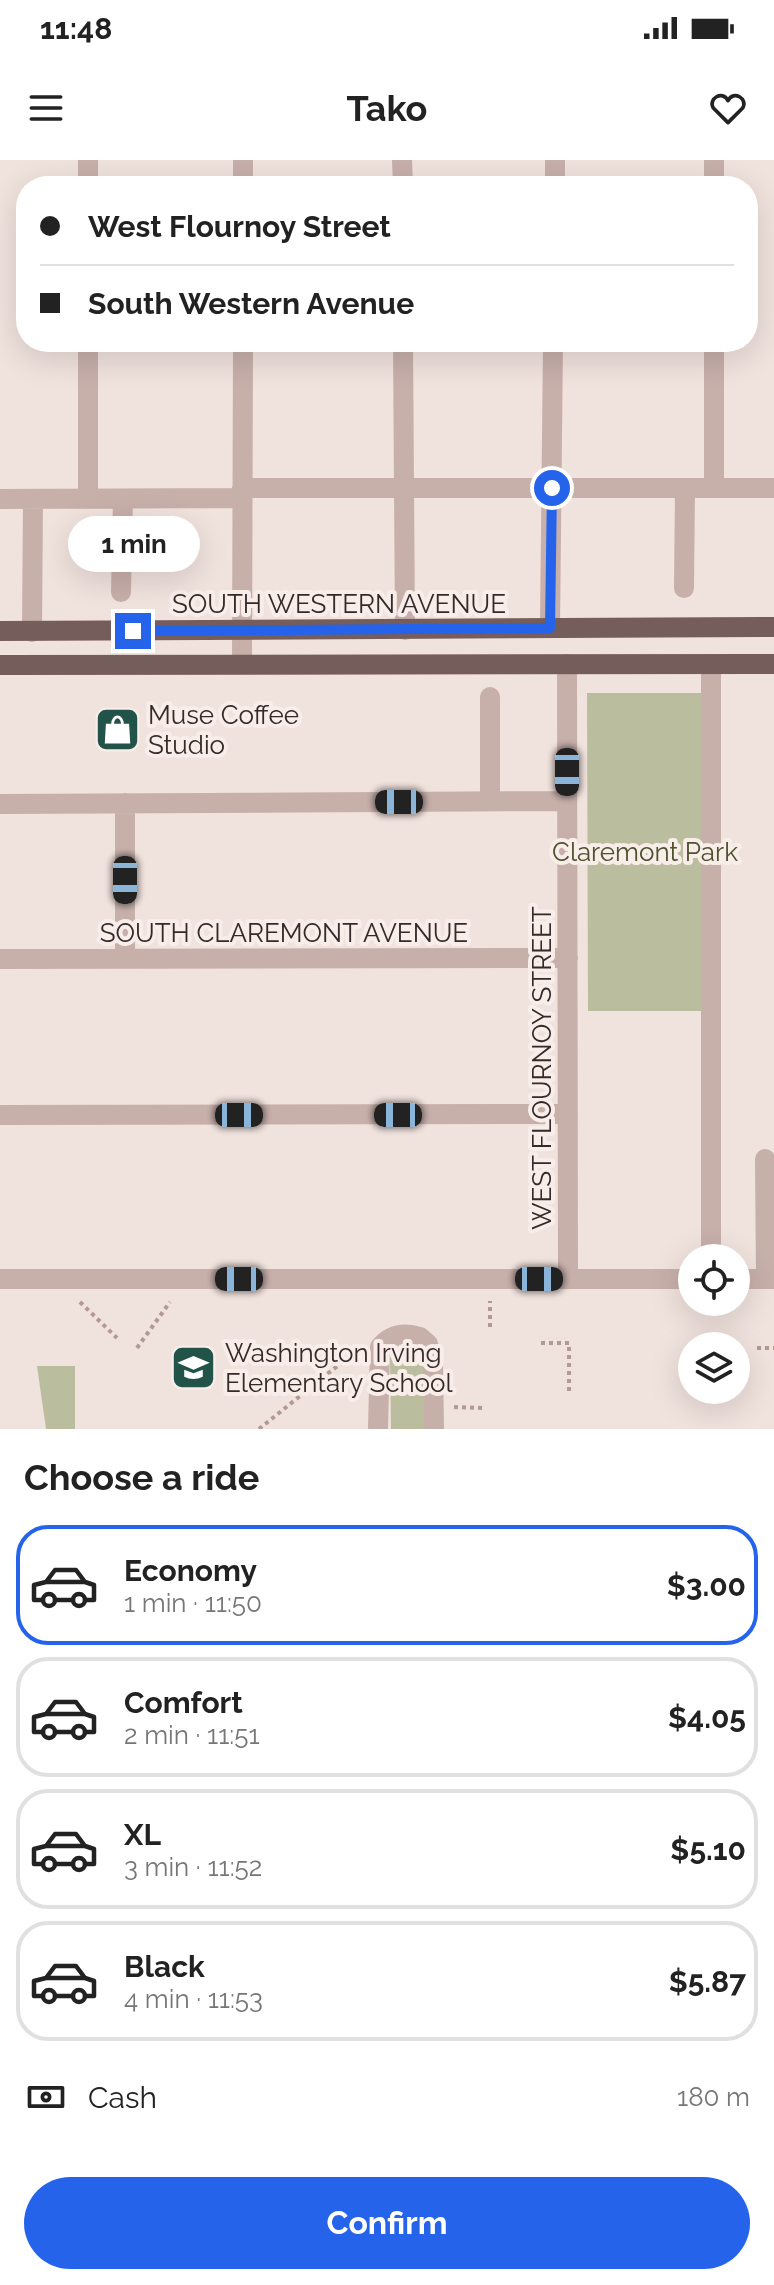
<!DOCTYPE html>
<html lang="en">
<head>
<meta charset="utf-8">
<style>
  body { margin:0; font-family:Raleway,sans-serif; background:#f6f6f6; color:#222; height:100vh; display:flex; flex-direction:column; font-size:30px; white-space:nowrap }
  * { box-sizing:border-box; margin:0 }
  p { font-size:26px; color:#767676 }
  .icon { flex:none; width:44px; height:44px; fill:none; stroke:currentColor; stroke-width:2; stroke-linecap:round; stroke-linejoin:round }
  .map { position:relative; height:1269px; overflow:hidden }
  .sheet { display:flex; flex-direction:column; background:#fff; flex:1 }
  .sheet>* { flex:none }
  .banner { position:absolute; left:16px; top:16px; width:742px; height:176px; border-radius:32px; box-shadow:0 8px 32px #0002; display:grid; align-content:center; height:176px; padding:0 24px; background:#fff }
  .buttons { position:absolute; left:678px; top:1084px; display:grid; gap:16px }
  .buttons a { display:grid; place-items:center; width:72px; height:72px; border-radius:50%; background:#fff; box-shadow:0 8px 32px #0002; font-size:40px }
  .end { position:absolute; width:36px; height:36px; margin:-18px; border:10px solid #2563eb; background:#fff; box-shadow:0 0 0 4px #fff }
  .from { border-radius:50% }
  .bubble { position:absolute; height:56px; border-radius:28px; background:#fff; box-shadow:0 8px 32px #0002; font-size:26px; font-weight:700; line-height:56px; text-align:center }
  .car { position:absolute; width:24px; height:48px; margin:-24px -12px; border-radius:10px; box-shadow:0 0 6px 2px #0007; background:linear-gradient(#222 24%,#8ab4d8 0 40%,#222 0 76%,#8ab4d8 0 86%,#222 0) }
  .banner b { display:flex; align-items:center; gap:28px; height:76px; font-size:30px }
  .banner b+b { border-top:2px solid #e0e0e0 }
  .banner i { width:20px; height:20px; background:#222 }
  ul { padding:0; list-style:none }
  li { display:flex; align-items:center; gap:24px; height:120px; margin:0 16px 12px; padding:0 8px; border:4px solid #e0e0e0; border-radius:32px }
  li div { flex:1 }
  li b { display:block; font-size:30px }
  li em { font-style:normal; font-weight:700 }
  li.active { border-color:#2563eb }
  li>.icon { width:72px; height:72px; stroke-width:1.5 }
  h2 { padding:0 24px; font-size:36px; line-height:96px }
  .pay { display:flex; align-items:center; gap:20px; height:88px; padding:0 24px; font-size:30px }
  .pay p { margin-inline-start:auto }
  .cta { display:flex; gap:16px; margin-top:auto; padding:16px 24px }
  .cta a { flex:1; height:92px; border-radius:48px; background:#2563eb; color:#fff; font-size:32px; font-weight:700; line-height:92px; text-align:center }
  .status { display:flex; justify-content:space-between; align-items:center; height:56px; padding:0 40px; background:#fff; direction:ltr }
  .status svg { height:22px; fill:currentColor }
  header { display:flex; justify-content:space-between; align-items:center; height:104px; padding:0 24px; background:#fff; font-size:36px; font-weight:700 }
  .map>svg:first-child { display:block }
  .green { fill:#bbbe9e }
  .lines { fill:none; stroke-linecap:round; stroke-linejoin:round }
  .path { stroke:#b39994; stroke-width:4; stroke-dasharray:4 4; stroke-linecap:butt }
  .minor { stroke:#c7afaa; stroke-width:20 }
  .major { stroke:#755d5b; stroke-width:20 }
  .route { stroke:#2563eb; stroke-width:10 }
  .labels { text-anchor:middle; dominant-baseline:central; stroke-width:8; stroke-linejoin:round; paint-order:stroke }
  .street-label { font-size:26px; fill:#352929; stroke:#f8ede9 }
  .poi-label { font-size:26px; fill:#352929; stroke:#f8ede9; text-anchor:start }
  .park-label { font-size:26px; fill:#4d512e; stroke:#f8ede9 }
</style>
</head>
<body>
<div class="status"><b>11:48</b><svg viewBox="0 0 49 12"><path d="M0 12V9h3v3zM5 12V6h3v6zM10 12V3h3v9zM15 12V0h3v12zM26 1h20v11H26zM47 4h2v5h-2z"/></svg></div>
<header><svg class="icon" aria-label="menu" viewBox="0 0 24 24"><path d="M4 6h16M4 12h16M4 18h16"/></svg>Tako<svg class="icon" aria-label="heart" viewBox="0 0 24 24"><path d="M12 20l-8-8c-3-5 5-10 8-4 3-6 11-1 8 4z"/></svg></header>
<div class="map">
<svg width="774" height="1269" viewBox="0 0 774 1269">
  <rect width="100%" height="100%" fill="#f0e2dd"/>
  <path class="green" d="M587,533H703V851H588Z
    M409,1185L421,1188L427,1199L428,1269H391L390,1198L395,1189Z
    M75,1206V1269H46L37,1206Z"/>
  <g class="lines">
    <path class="path" d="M80,1142L117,1178
      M490,1167V1141
      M541,1183H569V1232
      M137,1188L170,1142
      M757,1188H774
      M454,1247L484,1248
      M259,1269L361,1187"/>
    <path class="minor" d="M402,0L403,26
      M88,26V0
      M243,26V0
      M555,26V0
      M714,26V0
      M403,182L405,470
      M242,328H774
      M714,328V182
      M0,339L242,338
      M88,339V182
      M684,428L685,328
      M121,432L123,339
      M550,468L553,182
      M32,472L33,339
      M242,504L243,182
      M567,504L568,1119
      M711,504V1098
      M490,641V537
      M125,643V799
      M0,644L567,641
      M0,799L568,798
      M0,955L568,954
      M765,999L766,1119
      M0,1119H692
      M736,1119H774
      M378,1269L380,1187C391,1174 404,1172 420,1177L428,1184L433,1203L434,1269"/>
    <path class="major" d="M0,471L774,467
      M0,505L774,504"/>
  </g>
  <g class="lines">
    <path class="route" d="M133,471L550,468L552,328"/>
  </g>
  <defs>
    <symbol id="shop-square" viewBox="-11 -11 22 22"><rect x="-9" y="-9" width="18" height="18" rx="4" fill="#225349" stroke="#f8ede9"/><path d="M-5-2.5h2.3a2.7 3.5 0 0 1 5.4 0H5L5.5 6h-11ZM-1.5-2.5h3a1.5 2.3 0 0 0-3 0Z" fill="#fff"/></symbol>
    <symbol id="school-square" viewBox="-11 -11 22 22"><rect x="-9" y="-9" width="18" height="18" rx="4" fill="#225349" stroke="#f8ede9"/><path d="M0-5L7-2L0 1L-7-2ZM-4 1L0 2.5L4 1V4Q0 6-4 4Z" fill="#fff"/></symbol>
  </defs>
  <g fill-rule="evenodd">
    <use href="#shop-square" x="92" y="544" width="51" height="51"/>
    <use href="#school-square" x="168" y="1182" width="51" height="51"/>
  </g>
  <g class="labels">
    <g class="street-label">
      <text x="339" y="444">SOUTH WESTERN AVENUE</text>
      <text x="284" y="773">SOUTH CLAREMONT AVENUE</text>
      <text transform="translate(542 908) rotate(-90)">WEST FLOURNOY STREET</text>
    </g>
    <g class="poi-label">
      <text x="148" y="555">Muse Coffee<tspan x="148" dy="30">Studio</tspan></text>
      <text x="225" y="1193">Washington Irving<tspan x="225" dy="30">Elementary School</tspan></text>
    </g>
    <g class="park-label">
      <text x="645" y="692">Claremont Park</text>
    </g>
  </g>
</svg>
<div class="buttons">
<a><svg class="icon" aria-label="locate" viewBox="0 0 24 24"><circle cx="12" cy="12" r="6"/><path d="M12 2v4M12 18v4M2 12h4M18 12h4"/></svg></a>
<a><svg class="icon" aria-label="layers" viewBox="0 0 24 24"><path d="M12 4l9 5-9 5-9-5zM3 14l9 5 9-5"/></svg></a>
</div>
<i class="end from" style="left:552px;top:328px"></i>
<i class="end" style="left:133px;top:471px"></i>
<div class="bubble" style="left:68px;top:356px;width:132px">1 min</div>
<i class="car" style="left:567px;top:612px;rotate:180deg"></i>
<i class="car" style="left:399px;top:642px;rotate:270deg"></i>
<i class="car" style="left:125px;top:720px;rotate:180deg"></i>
<i class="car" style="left:239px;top:955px;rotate:90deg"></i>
<i class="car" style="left:398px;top:955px;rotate:270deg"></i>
<i class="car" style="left:239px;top:1119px;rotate:270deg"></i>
<i class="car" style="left:539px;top:1119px;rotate:90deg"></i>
<div class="banner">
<b><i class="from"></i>West Flournoy Street</b>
<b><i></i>South Western Avenue</b>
</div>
</div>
<section class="sheet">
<h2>Choose a ride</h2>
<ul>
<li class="active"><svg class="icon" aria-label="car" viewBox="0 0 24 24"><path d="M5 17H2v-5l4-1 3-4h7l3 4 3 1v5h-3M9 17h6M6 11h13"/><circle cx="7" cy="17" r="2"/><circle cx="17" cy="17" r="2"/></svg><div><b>Economy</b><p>1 min · 11:50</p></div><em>$3.00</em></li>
<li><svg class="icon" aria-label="car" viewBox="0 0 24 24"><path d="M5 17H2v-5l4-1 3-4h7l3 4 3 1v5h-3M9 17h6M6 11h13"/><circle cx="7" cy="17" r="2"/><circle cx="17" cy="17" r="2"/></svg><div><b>Comfort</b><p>2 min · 11:51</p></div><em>$4.05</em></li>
<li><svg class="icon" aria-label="car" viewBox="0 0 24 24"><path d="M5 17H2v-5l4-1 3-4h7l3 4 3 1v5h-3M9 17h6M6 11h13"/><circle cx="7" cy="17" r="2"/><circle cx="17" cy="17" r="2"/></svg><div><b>XL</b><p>3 min · 11:52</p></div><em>$5.10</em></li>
<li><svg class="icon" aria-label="car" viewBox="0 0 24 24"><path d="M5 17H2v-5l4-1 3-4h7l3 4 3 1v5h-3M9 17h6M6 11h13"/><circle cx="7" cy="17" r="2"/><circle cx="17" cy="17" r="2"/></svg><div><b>Black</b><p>4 min · 11:53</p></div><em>$5.87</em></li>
</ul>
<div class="pay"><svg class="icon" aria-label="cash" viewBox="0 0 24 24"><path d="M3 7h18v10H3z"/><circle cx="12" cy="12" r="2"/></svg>Cash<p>180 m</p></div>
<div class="cta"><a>Confirm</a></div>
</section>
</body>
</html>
